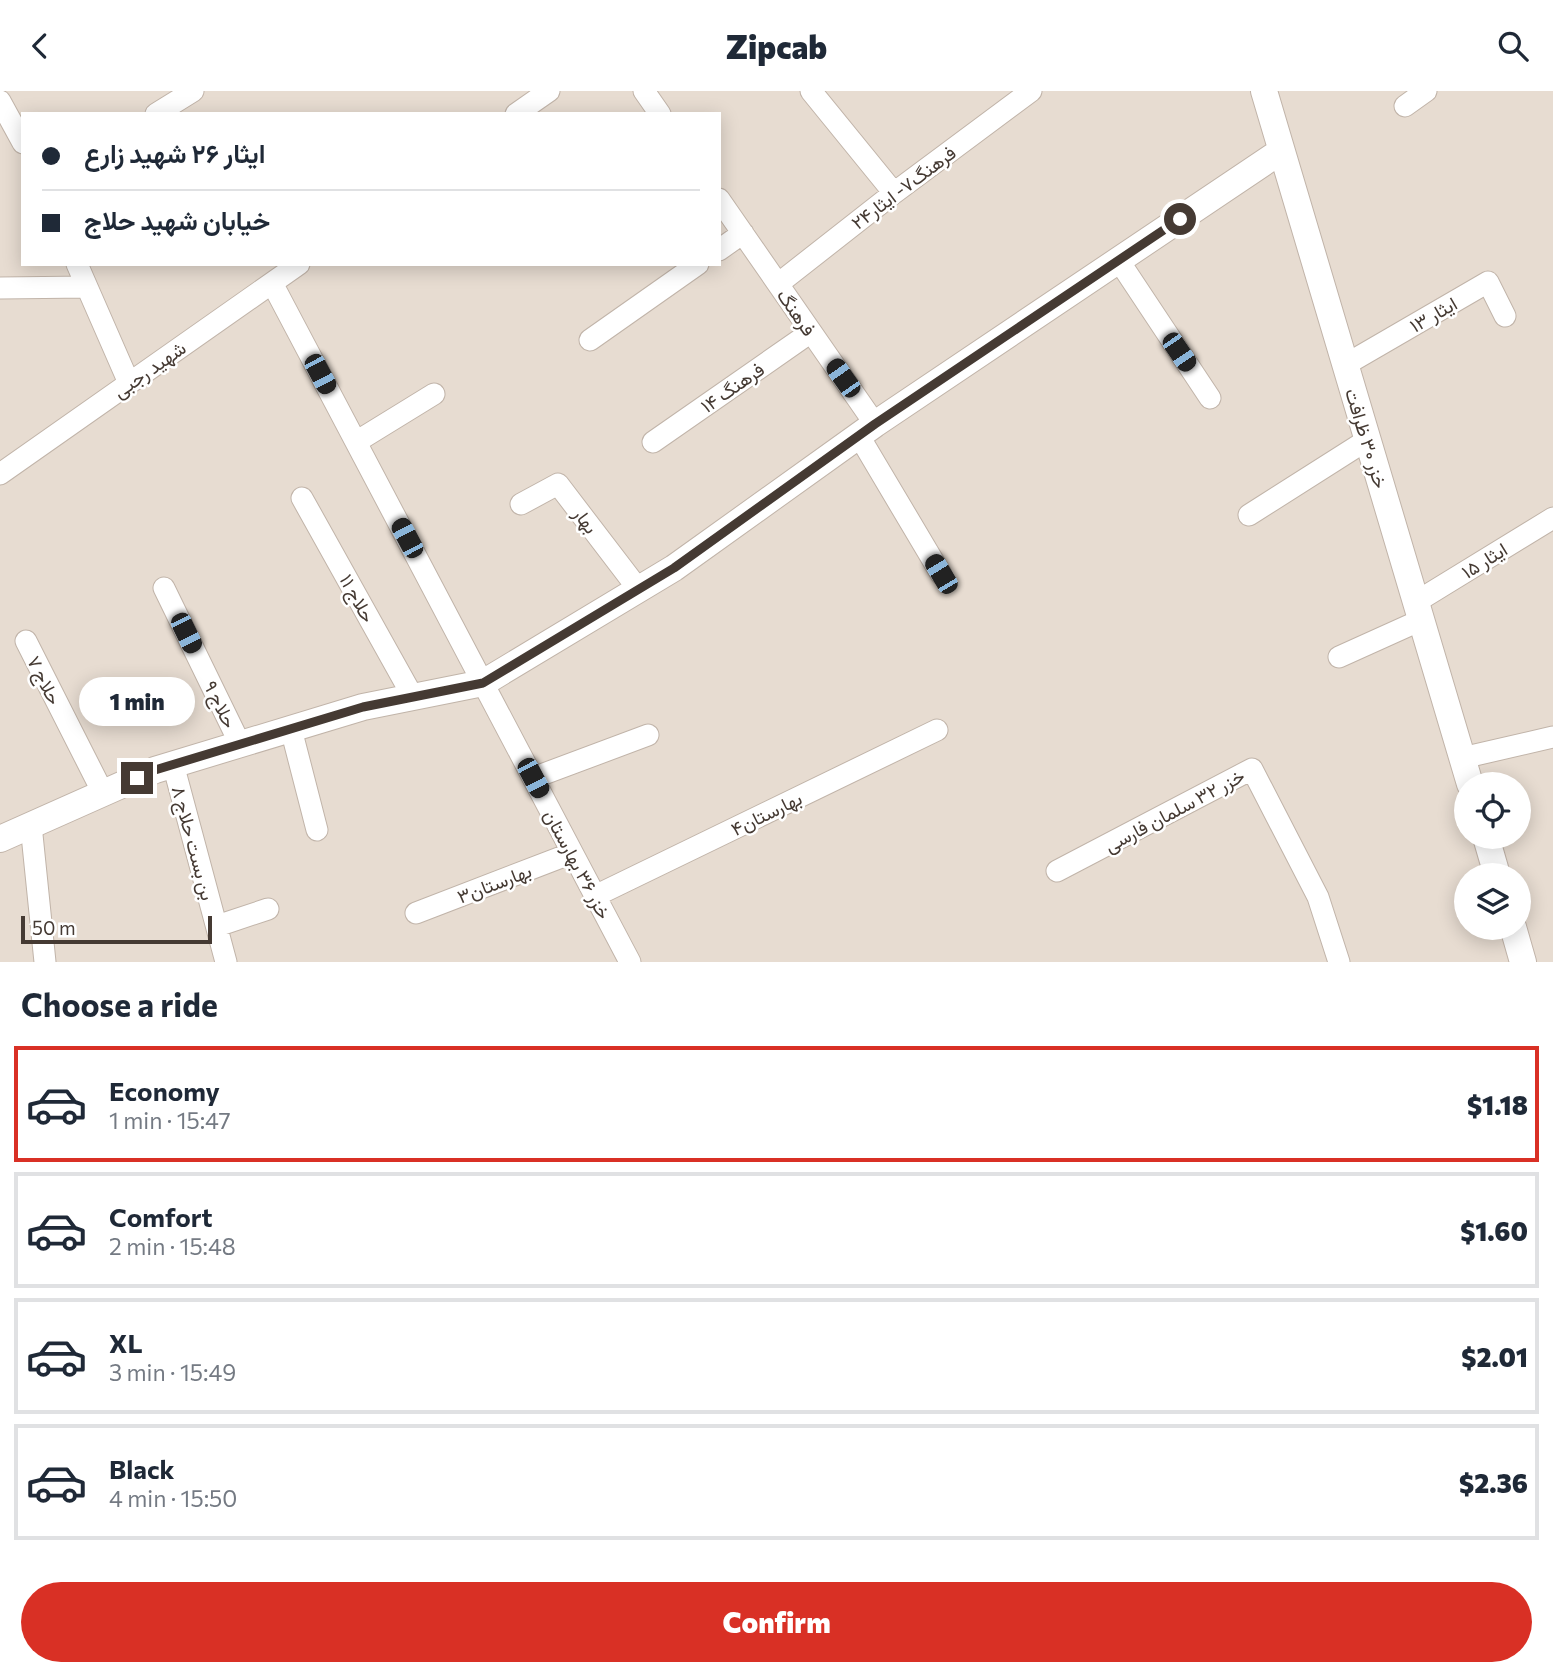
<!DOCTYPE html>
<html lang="en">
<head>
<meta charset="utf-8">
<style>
  body { margin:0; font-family:Commissioner,Vazirmatn,sans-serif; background:#f2f2f3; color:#1f2937; height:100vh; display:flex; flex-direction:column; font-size:26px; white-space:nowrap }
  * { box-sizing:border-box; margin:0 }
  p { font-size:23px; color:#747a83 }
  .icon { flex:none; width:38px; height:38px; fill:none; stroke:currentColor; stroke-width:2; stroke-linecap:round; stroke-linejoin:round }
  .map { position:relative; height:871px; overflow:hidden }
  .details { display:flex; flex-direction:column; background:#fff; flex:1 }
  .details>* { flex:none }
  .top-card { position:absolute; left:21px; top:21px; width:700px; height:154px; border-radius:0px; box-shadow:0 4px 18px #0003; display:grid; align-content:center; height:154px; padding:0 21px; background:#fff }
  .fabs { position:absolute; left:1454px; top:681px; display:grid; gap:14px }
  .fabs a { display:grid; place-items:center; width:77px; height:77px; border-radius:50%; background:#fff; box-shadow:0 4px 18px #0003; font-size:35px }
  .scale { position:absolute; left:21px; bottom:18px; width:191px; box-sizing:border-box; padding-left:7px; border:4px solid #453a33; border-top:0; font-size:19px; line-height:24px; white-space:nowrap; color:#453a33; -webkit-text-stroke:5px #fff; paint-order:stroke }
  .end { position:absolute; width:32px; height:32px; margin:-16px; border:9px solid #453a33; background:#fff; box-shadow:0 0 0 4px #fff }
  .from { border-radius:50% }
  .bubble { position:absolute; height:49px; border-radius:24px; background:#fff; box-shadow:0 4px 18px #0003; font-size:23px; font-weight:800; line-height:49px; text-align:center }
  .car { position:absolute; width:21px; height:42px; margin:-21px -10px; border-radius:9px; box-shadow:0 0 5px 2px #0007; background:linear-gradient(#222 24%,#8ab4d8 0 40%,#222 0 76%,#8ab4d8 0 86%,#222 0) }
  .top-card b { display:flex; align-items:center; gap:24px; height:66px; font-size:26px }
  .top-card b+b { border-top:2px solid #e0e1e3 }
  .top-card i { width:18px; height:18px; background:#1f2937 }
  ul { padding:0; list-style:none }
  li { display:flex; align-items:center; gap:21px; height:116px; margin:0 14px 10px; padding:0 7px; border:4px solid #e0e1e3; border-radius:0px }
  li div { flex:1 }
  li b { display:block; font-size:26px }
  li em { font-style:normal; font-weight:800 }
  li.active { border-color:#d93025 }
  li>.icon { width:63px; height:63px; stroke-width:1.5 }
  h2 { padding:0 21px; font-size:32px; line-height:84px }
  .button { display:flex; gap:14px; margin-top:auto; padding:14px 21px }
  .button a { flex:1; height:80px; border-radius:42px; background:#d93025; color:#fff; font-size:28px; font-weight:800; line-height:80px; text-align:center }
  header { display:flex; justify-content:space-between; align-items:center; height:91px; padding:0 21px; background:#fff; font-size:32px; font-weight:800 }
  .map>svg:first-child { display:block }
  .residential { fill:#e7dcd1; fill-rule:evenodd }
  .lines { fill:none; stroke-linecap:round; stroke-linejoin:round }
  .minor-casing { stroke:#c1b4a9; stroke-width:23 }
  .tertiary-casing { stroke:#c1b4a9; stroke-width:28 }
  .minor { stroke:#fff; stroke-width:21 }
  .tertiary { stroke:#fff; stroke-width:26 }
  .route { stroke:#453a33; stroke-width:9 }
  .labels { text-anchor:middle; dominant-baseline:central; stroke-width:5; stroke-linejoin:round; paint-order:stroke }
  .street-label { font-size:19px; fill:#453a33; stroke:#fff }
</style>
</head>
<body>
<header><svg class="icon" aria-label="back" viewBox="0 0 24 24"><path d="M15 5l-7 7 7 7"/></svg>Zipcab<svg class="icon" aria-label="search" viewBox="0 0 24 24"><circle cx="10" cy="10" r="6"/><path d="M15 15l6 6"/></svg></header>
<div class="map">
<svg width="1553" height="871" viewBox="0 0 1553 871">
  <rect width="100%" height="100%" fill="#f2ebe4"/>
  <path class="residential" d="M0,0H1553V871H0ZM23,23H719V173H23ZM1466,693H1519V746H1466ZM1466,784H1519V836H1466Z"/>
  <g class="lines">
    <defs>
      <path id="minor" d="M644,0L660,23
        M811,0L894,102
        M0,10L23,52
        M1405,15L1426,0
        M156,23L193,0
        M516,23L549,0
        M719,108L875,333
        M719,159L743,142
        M1119,170L1210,307
        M77,173L129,292
        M272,192L630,871
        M778,193L894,102L1031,0
        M0,197L87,196
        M590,249L698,173
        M1345,274L1488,191L1505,225
        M859,345L941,483
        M356,351L434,303
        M653,351L811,241
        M0,383L299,173
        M302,407L413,606
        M521,413L558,393L639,499
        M1249,424L1367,349
        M164,497L240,653
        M1416,511L1553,427
        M26,550L103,702
        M1339,566L1421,529
        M291,638L317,739
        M1462,667L1553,646
        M173,673L226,871
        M533,687L648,644
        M31,734L45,871
        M1057,780L1252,678L1318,806L1339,871
        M595,805L937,639
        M416,822L572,762
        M217,835L268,818"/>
      <path id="tertiary" d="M1264,0L1470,693
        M1486,746L1497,784
        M0,748L155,679L363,616L483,592L674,477L875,333L1281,60
        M1513,836L1523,871"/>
    </defs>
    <use href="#minor" class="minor-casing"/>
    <use href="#tertiary" class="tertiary-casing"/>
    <use href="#minor" class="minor"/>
    <use href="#tertiary" class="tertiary"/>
  </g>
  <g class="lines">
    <path class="route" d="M137,687L155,679L363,616L483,592L674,477L875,333L1180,128"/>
  </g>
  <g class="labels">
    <g class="street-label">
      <text transform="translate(903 96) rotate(-37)">فرهنگ۷- ایثار۲۴</text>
      <text transform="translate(797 221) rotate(55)">فرهنگ</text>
      <text transform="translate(1433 223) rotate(-30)">ایثار ۱۳</text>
      <text transform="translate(149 278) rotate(-35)">شهید رجبی</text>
      <text transform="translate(732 296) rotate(-35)">فرهنگ ۱۴</text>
      <text transform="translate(1367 347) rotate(73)">خزر ۳۰ ظرافت</text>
      <text transform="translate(586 429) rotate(53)">بهار</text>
      <text transform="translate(1484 469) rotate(-32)">ایثار ۱۵</text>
      <text transform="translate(358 507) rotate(61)">حلاج ۱۱</text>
      <text transform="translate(45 589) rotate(63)">حلاج ۷</text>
      <text transform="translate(221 613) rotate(64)">حلاج ۹</text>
      <text transform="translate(1174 719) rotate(-28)">خزر ۳۲ سلمان فارسی</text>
      <text transform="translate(766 722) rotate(-26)">بهارستان۴</text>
      <text transform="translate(194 752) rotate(75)">بن بست حلاج ۸</text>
      <text transform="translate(578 773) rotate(62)">خزر ۳۶ بهارستان</text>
      <text transform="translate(494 792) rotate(-21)">بهارستان۳</text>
    </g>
  </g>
</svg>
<div class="fabs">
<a><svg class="icon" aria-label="locate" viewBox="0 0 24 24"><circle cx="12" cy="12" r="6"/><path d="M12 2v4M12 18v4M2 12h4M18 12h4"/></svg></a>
<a><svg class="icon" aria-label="layers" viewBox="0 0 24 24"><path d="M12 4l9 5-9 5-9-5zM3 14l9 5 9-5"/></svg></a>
</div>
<div class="scale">50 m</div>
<i class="end from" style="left:1180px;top:128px"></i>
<i class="end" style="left:137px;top:687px"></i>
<div class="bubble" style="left:79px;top:586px;width:116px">1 min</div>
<i class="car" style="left:1179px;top:261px;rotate:146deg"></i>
<i class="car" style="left:320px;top:283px;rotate:152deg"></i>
<i class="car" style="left:843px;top:287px;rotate:325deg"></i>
<i class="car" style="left:407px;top:447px;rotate:332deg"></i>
<i class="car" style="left:941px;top:483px;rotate:329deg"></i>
<i class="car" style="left:186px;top:542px;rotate:154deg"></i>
<i class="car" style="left:533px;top:687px;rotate:152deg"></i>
<div class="top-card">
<b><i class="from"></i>ایثار ۲۶ شهید زارع</b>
<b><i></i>خیابان شهید حلاج</b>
</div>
</div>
<section class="details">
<h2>Choose a ride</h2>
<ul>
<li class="active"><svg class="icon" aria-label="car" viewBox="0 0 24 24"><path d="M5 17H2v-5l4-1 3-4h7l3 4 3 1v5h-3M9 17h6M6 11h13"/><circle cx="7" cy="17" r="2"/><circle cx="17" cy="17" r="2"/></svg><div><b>Economy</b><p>1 min · 15:47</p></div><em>$1.18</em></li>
<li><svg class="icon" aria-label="car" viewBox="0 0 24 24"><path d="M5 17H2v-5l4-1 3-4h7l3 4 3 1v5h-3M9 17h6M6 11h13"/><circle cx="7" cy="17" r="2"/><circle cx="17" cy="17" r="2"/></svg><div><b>Comfort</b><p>2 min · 15:48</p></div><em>$1.60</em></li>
<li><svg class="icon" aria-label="car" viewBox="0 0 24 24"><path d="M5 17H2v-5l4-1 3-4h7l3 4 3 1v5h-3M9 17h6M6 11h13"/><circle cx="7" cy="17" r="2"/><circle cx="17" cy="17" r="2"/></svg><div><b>XL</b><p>3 min · 15:49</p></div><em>$2.01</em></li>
<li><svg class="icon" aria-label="car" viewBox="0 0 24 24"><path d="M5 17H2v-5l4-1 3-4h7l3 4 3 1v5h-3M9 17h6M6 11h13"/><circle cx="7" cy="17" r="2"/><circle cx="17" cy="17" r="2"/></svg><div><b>Black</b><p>4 min · 15:50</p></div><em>$2.36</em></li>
</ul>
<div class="button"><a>Confirm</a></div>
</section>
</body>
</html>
